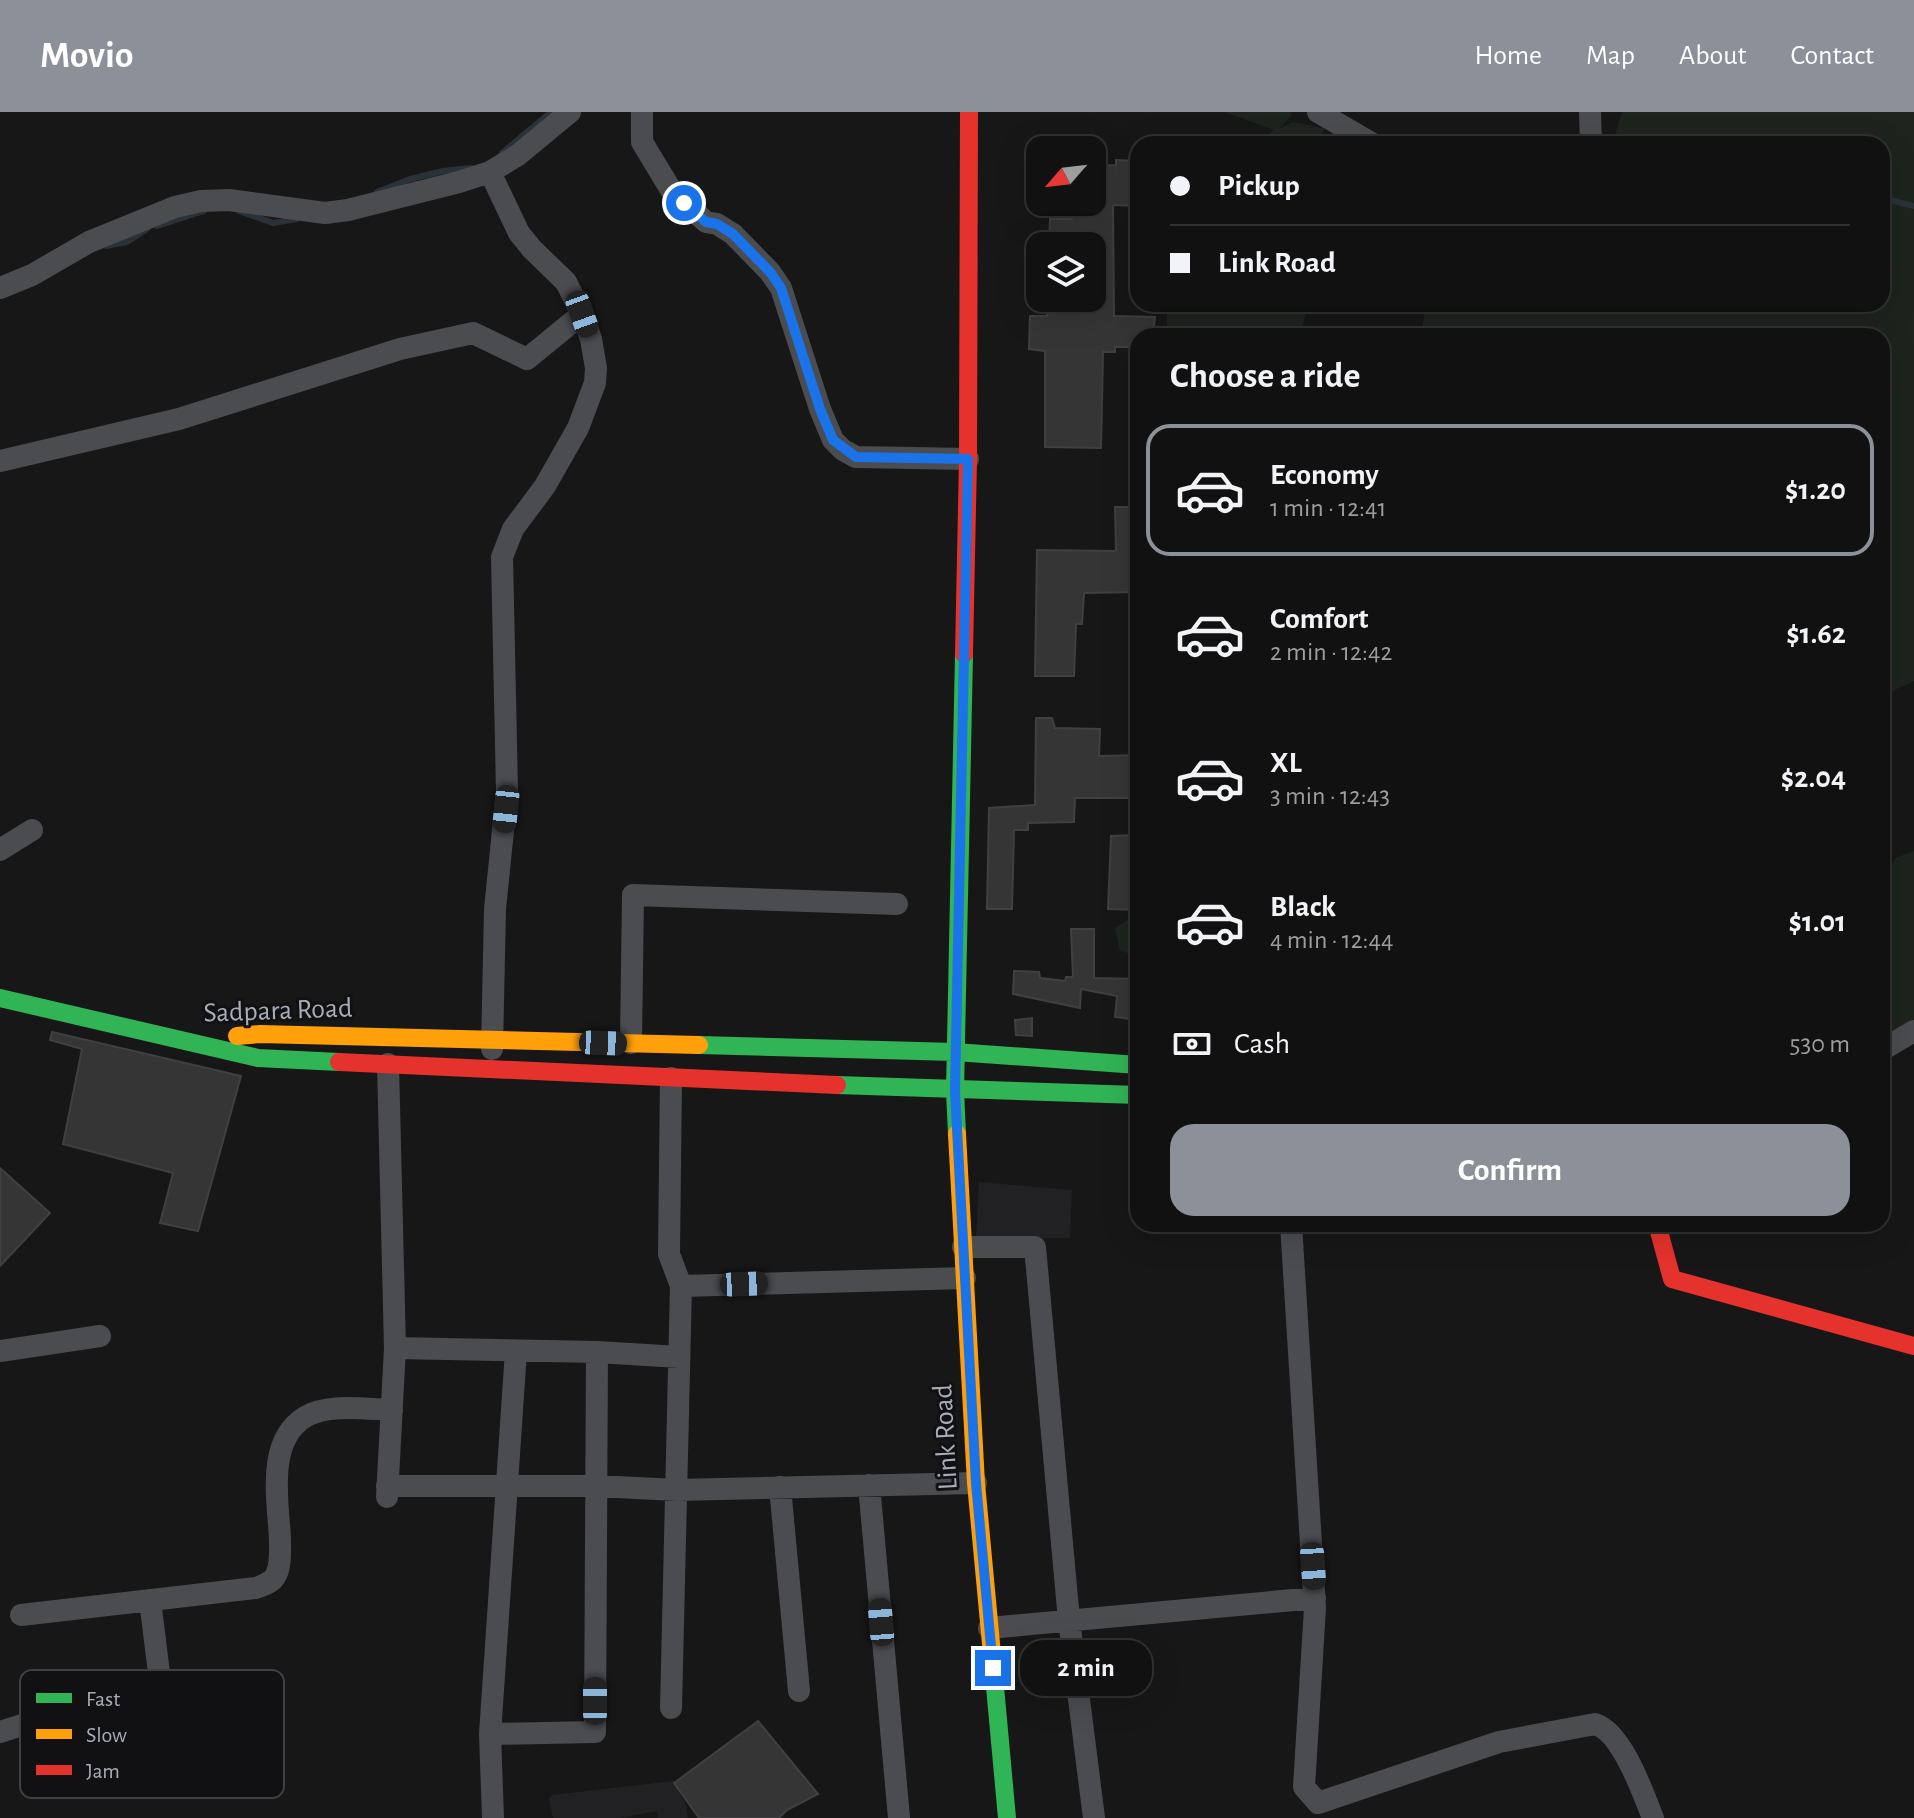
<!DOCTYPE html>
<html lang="en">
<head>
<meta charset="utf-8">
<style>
  body { margin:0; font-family:"Alegreya Sans",sans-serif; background:#1a1a1a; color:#f1f3f6; height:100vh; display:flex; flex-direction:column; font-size:30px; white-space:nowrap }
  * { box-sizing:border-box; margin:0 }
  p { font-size:26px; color:#9c9d9f }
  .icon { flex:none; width:44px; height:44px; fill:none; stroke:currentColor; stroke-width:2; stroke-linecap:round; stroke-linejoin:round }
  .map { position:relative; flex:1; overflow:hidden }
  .side { position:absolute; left:1130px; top:216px; width:760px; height:904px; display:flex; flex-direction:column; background:#111; border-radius:24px; box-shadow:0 8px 32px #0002,0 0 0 2px #303131 }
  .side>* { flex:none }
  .top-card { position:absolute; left:1130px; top:24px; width:760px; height:176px; border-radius:24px; box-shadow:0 8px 32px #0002,0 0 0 2px #303131; display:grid; align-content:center; height:176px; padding:0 40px; background:#111 }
  .needle { width:52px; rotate:242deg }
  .controls { position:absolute; left:1026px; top:24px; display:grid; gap:16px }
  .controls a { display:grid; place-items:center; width:80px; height:80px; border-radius:16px; background:#111; box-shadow:0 8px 32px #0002,0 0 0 2px #303131; font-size:40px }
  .end { position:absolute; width:36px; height:36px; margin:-18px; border:10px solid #1a73e8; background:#fff; box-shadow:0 0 0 4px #fff }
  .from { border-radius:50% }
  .bubble { position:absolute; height:56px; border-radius:24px; background:#111; box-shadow:0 8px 32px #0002,0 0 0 2px #303131; font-size:26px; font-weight:700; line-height:56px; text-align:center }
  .car { position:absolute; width:24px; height:48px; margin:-24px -12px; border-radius:10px; box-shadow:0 0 6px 2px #0007; background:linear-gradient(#222 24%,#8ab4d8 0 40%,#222 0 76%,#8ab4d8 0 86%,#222 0) }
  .top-card b { display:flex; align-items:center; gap:28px; height:76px; font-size:30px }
  .top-card b+b { border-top:2px solid #303131 }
  .top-card i { width:20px; height:20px; background:#f1f3f6 }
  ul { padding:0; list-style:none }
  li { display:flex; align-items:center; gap:24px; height:132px; margin:0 16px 12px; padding:0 24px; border:4px solid transparent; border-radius:24px }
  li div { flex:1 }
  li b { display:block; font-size:30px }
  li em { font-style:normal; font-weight:700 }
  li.current { border-color:#8c9099 }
  li>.icon { width:72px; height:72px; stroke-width:1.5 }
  h2 { padding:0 40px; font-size:36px; line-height:96px }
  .pay { display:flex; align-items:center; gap:20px; height:88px; padding:0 40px; font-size:30px }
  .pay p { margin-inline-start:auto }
  .button { display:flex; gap:16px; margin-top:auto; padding:16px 40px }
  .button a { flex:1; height:92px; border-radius:24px; background:#8c9099; color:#fff; font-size:32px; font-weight:700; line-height:92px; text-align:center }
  header { display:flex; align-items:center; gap:48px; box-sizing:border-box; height:112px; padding:0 40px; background:#8c9099; color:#fff }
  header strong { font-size:38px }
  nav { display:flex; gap:44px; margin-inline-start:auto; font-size:28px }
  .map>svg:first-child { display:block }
  .built { fill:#212123 }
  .green { fill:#1d241e }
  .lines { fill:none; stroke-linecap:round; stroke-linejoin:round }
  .stream { stroke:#2a3239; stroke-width:6 }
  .building { fill:#353536; stroke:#3f4043; stroke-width:2 }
  .street { stroke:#4b4c50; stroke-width:22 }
  .fast { stroke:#30b455; stroke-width:18 }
  .slow { stroke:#ff9f0a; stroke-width:18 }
  .jam { stroke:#e5322d; stroke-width:18 }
  .route { stroke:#1a73e8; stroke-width:10 }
  .labels { text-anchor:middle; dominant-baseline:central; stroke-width:6; stroke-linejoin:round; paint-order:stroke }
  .street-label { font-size:28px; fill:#a8adb8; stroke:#111113 }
  .key { fill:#111113; stroke:#3e4045; stroke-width:2 }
  .key-label { font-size:22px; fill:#a8adb8 }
</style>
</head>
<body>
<header>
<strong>Movio</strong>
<nav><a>Home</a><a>Map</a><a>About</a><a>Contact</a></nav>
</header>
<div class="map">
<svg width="1914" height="1706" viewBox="0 0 1914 1706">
  <rect width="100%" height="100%" fill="#171717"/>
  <path class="built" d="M979,1070L1072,1078L1070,1126H976Z
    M673,1669L685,1691L688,1706H658L657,1699L621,1706H553L549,1687L552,1683Z"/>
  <path class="green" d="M1225,0H1291V4L1279,17L1292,10L1324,16L1319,32H1255L1274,18Z
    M1622,0H1914V569L1882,584V224H1421L1426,192H1882V32H1612Z
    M1166,192H1307L1301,224H1168Z
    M1914,739V912L1893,920L1882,882V803L1884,801V777L1895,746Z
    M1134,804L1138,805L1136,843L1120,839L1115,816Z"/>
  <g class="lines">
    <path class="stream" d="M502,41L551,0
      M377,80L410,67L443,59L471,56
      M1882,86L1914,94
      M239,99L273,111L297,107
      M157,114L204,99
      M106,134L127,130L147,117"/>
  </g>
  <path class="building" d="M1116,48L1138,49V94L1113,93L1114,204L1155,205L1153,224H1138V235H1115V240H1103L1101,336L1045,335V239L1029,237L1030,204H1047L1048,186H1092V134H1049L1050,107H1072L1073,92L1092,90V54L1116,53Z
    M1115,395H1138V480L1084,481L1082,512H1076L1074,564H1035L1037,438L1116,439Z
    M1036,606H1052L1055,616L1100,617L1099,644L1138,643V686H1075L1074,710L1028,711V718H1014L1012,797H987L989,696L1035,693Z
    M1138,723V798L1108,797L1111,724Z
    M1071,817H1094V866L1138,867V908L1115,905L1117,884L1081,877L1080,896L1013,882L1014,859L1039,860L1040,866L1065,869L1066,865H1073Z
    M1032,906V924L1016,923L1015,908Z
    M52,920L241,964L198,1119L160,1111L173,1061L63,1032L82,937L50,928Z
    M0,1056L50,1101L0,1154Z
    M758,1609L818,1682L787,1698L779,1706H699L674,1671Z"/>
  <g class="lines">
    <path class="street" d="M642,0V30L671,78L706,110L717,112L733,122L770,160L781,176L820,297L833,328L843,338L856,345L968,347
      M1318,0L1373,32
      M1590,0L1591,32
      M490,60L519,121L532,137L566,170L582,202L591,227L596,256L595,271L578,316L545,374L513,417L502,445L507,679L495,797L492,937
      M0,176L32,163L89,130L175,95L201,89L229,88L325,101L348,98L459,70L490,60L518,43L570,0
      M0,349L179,307L400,237L473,221L527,247L582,202
      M0,738L32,718
      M631,931L633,783L897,792
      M1882,938L1914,919
      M671,966L669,1142L681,1174
      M1291,1112L1315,1496L1304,1675L1318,1691L1499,1630L1595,1612C1622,1620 1643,1681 1653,1706
      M963,1135H1035L1069,1508L1094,1706
      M395,1236L597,1240L679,1245
      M0,1239L100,1224
      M516,1239L490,1622L595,1620L597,1240
      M869,1373L899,1706
      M387,1374H596L677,1378L976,1371
      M780,1375L799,1579
      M387,1385L395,1236L388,952
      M21,1503L256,1476C263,1473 272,1471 276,1463C281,1454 280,1437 280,1427C278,1388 266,1329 305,1305C328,1291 366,1297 392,1298
      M989,1516L1315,1486
      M671,1596L681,1174L965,1166
      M0,1620L160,1569L150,1488
      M490,1622L493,1706"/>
    <path class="fast" d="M0,886L258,946L339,950
      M699,933L955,940L1138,953
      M837,973L1138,983
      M957,1022L955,979L964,542
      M993,1553L1007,1706"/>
    <path class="slow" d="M237,924L260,922L699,933
      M957,1022L976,1371L993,1553"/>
    <path class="jam" d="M964,542L968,347L969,0
      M339,950L837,973
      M1657,1112L1672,1167L1914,1234"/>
  </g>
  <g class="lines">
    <path class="route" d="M684,91L706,110L717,112L733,122L770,160L781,176L820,297L833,328L856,345L968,347L955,979L976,1371L993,1556"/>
  </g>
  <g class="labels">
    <g class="street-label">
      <text transform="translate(278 899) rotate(-2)">Sadpara Road</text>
      <text transform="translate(946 1325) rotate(-93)">Link Road</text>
    </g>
  </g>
  <rect x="20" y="1558" width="264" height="128" rx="12" class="key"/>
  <rect x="36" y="1581" width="36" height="10" fill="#30b455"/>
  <rect x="36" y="1617" width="36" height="10" fill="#ff9f0a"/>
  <rect x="36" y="1653" width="36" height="10" fill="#e5322d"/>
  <g class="key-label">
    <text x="86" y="1594">Fast</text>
    <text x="86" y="1630">Slow</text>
    <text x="86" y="1666">Jam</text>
  </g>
</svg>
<div class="controls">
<a><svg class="needle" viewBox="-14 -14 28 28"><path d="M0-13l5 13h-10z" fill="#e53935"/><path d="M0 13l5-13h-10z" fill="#9c9d9f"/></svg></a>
<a><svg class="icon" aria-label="layers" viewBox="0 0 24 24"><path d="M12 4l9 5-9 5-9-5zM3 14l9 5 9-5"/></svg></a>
</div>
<i class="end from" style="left:684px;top:91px"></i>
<i class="end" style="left:993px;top:1556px"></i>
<div class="bubble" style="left:1020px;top:1528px;width:132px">2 min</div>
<i class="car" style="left:582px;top:202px;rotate:160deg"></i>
<i class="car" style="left:506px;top:697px;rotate:186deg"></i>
<i class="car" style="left:603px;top:931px;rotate:92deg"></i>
<i class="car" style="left:744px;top:1172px;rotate:88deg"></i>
<i class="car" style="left:1313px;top:1454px;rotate:176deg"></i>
<i class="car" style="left:881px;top:1510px;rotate:355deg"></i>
<i class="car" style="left:595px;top:1589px;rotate:0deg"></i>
<div class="top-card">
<b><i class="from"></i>Pickup</b>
<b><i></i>Link Road</b>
</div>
<section class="side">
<h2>Choose a ride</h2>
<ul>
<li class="current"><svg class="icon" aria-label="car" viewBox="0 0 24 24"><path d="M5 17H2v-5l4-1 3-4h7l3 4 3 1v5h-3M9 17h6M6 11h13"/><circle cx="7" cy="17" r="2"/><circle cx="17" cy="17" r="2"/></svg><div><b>Economy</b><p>1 min · 12:41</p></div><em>$1.20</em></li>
<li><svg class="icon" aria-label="car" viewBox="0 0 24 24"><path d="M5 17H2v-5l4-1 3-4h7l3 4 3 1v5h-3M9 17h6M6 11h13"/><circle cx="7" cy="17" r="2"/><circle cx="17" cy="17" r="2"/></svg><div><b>Comfort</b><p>2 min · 12:42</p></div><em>$1.62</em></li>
<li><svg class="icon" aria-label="car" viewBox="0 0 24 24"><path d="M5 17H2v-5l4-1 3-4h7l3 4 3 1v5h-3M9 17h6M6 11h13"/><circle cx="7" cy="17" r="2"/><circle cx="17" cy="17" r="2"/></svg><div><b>XL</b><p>3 min · 12:43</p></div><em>$2.04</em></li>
<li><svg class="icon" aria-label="car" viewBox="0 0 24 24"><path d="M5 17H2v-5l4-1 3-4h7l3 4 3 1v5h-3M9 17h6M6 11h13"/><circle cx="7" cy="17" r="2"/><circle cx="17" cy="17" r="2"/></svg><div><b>Black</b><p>4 min · 12:44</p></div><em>$1.01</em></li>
</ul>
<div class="pay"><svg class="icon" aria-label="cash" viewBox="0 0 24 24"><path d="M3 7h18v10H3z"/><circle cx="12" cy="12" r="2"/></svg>Cash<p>530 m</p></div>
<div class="button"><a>Confirm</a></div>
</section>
</div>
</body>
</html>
